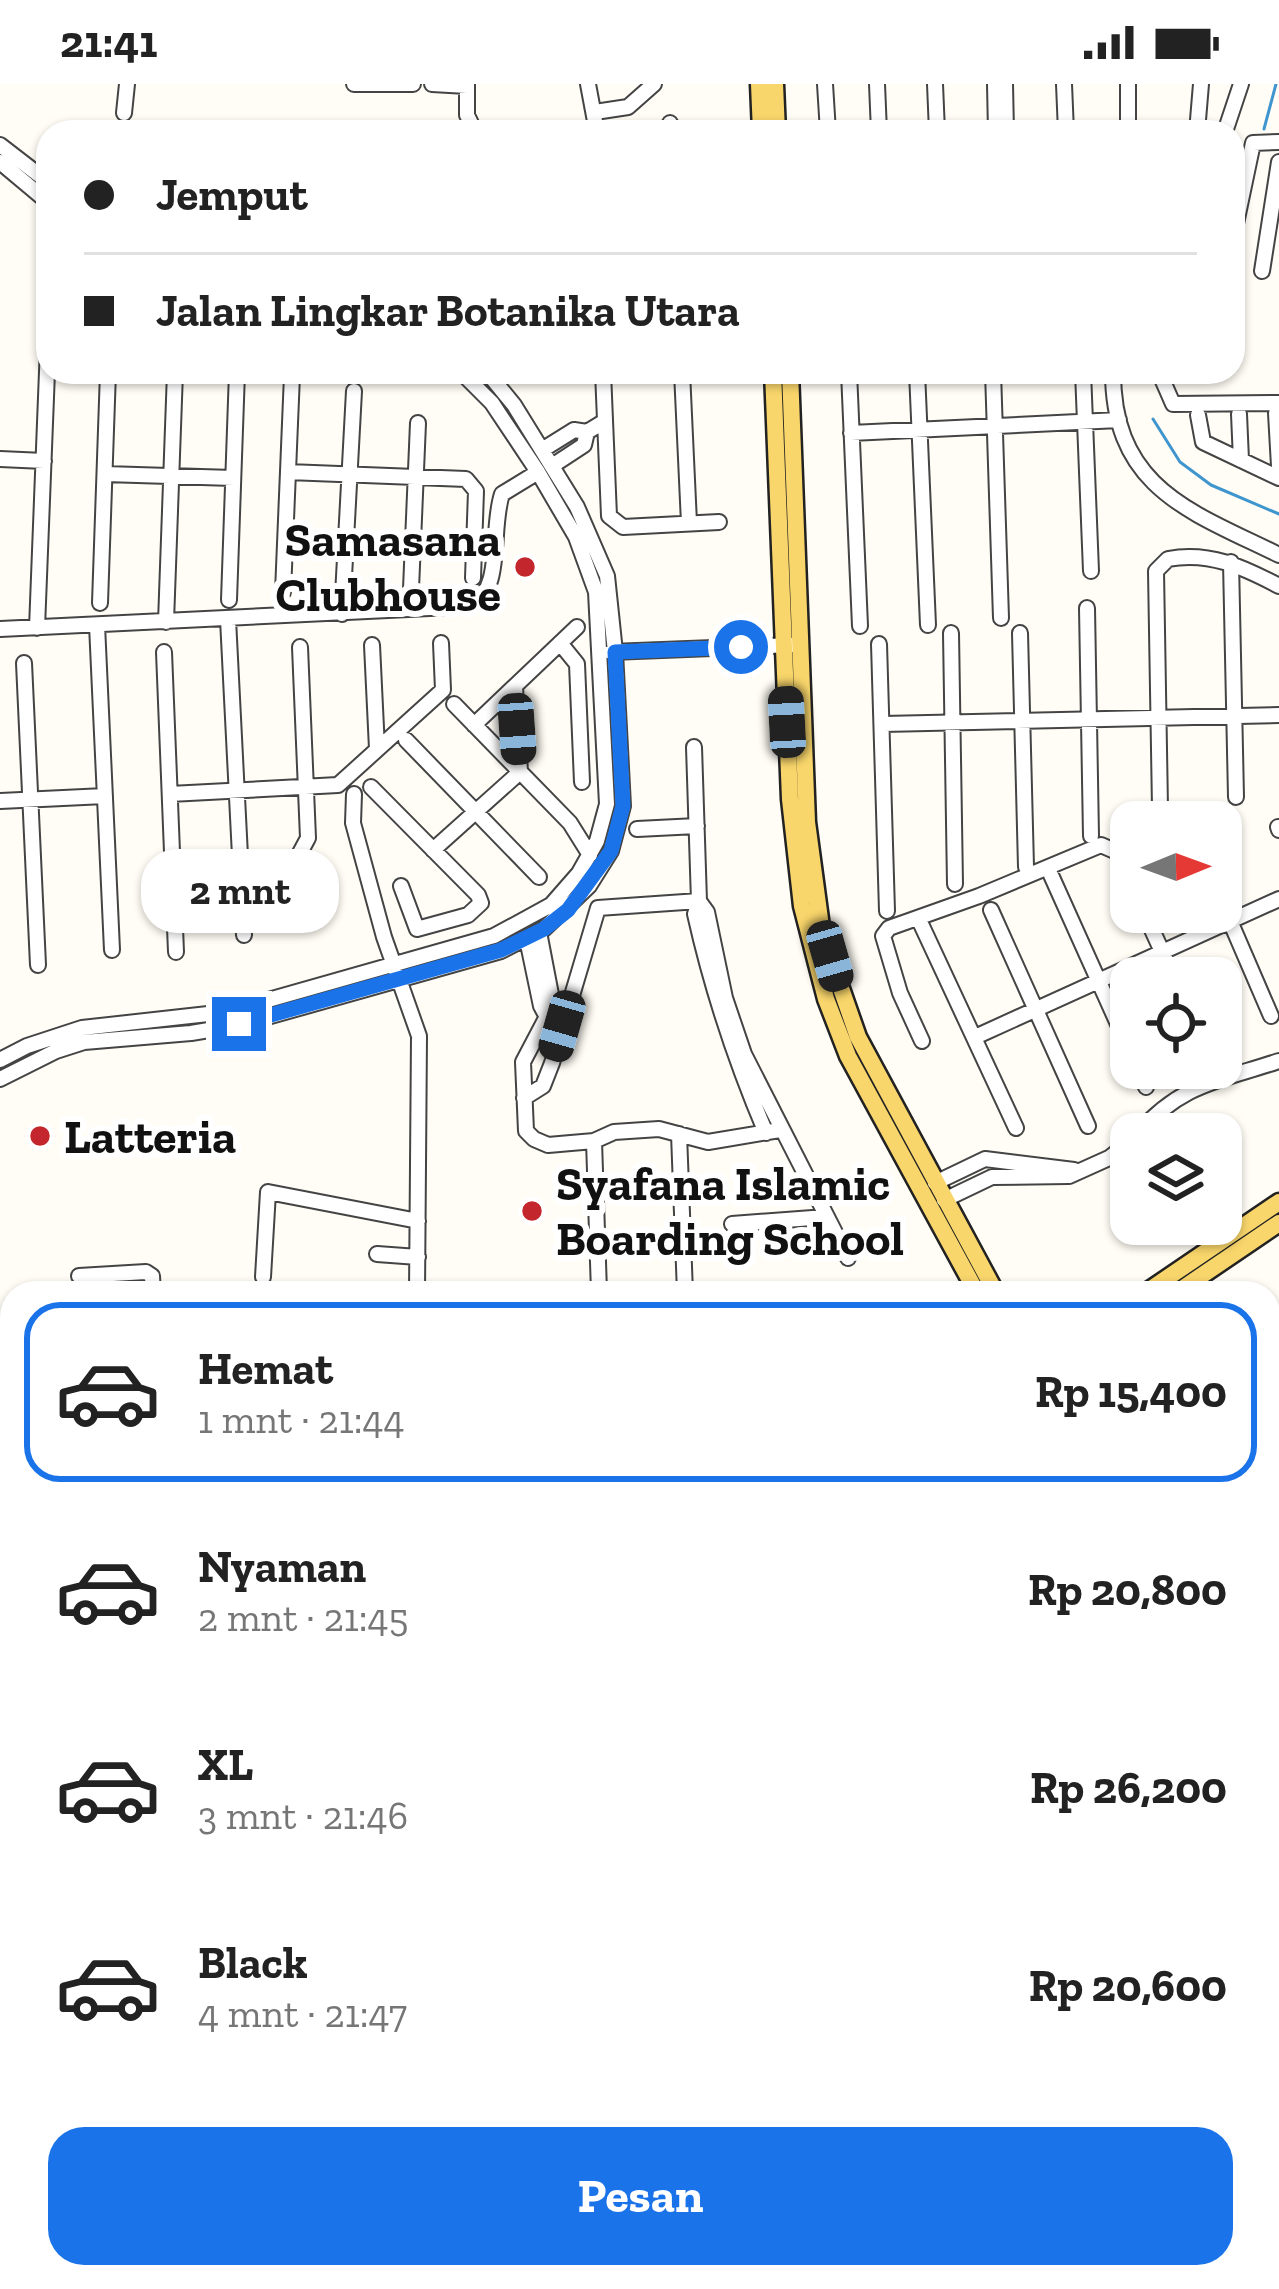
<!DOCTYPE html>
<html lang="id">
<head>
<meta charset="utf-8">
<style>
  body { margin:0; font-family:"Zilla Slab",serif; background:#f6f6f6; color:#222; height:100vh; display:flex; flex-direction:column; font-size:45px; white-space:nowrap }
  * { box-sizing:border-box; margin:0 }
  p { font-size:39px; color:#767676 }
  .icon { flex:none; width:66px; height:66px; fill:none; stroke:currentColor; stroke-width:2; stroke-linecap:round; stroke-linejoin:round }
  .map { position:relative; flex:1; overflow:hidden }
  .drawer { position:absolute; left:0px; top:1197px; width:1281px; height:1008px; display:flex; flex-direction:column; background:#fff; border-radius:36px 36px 0 0; box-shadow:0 3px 9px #0004 }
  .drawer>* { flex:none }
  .hud { position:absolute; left:36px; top:36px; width:1209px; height:264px; border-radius:36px; box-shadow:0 3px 9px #0004; display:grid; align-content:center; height:264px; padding:0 48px; background:#fff }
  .needle { width:78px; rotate:89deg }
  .controls { position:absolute; left:1110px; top:717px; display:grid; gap:24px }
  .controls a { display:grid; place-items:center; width:132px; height:132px; border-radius:24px; background:#fff; box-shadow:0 3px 9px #0004; font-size:60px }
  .end { position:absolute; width:54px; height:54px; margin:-27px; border:15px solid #1a73e8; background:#fff; box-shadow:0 0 0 6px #fff }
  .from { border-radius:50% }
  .bubble { position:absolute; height:84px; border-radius:36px; background:#fff; box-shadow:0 3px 9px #0004; font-size:39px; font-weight:800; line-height:84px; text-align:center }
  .car { position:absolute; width:36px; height:72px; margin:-36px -18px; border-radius:15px; box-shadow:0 0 9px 3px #0007; background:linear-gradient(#222 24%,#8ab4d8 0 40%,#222 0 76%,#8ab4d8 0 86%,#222 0) }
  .hud b { display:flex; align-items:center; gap:42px; height:114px; font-size:45px }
  .hud b+b { border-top:3px solid #e0e0e0 }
  .hud i { width:30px; height:30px; background:#222 }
  ul { padding:21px 0 0; list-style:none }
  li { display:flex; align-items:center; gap:36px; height:180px; margin:0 24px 18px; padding:0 24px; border:6px solid transparent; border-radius:36px }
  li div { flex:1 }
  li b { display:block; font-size:45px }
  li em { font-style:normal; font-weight:800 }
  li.current { border-color:#1a73e8 }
  li>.icon { width:108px; height:108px; stroke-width:1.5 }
  .primary-button { display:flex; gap:24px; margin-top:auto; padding:24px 48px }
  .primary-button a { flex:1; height:138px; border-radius:36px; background:#1a73e8; color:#fff; font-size:48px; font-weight:800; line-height:138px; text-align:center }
  .status { display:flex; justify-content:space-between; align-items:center; height:84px; padding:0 60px; background:#fff; direction:ltr }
  .status svg { height:33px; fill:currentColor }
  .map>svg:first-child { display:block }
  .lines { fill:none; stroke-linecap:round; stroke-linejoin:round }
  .stream { stroke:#3f96cf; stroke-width:3 }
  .minor-casing { stroke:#444; stroke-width:18 }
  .major-casing { stroke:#222; stroke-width:21 }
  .minor { stroke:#fff; stroke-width:14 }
  .major { stroke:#f9d66b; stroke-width:16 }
  .route { stroke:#1a73e8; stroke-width:15 }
  .poi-dot { fill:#c4262e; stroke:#fff; stroke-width:4.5 }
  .labels { text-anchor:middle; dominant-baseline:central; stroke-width:12; stroke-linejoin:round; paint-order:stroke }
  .poi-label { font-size:48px; font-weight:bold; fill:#111; stroke:#fff; text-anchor:start }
</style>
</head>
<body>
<div class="status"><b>21:41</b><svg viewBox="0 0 49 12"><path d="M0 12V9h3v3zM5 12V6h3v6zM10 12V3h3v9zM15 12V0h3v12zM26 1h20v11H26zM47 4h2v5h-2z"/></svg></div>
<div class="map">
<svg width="1279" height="2205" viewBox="0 0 1279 2205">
  <rect width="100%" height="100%" fill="#fffdf5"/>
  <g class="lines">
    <path class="stream" d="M1264,45L1276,0
      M1153,335L1180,378L1211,401L1279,430"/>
    <defs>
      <path id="minor" d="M354,0H413
        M432,0L467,2
        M467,0V31L475,48
        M588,0L597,48
        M825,0L828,48
        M877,0L879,48
        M935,0L937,48
        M995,0L996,48
        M1005,0L1006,48
        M1064,0L1066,48
        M1128,0V48
        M595,28L628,23L654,0
        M124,29L127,0
        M670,39V48
        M1197,48L1201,0
        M1225,48L1241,0
        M0,61L48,98
        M0,78L48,118
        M1233,154L1253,59L1279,58
        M1262,187L1279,78
        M603,288L609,432L623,443L719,438
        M682,288L689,439
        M849,288L860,542
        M917,288L928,541
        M993,288L1001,534
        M1083,288L1091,487
        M1113,288C1113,405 1192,428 1279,471
        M1159,288L1173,320L1279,319
        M1276,329L1279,382
        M1239,330L1241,376
        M1198,331L1203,358L1279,394
        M851,349L1119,336
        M542,366L574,346L587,348L605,337
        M0,375L44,377
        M552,382L584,361L587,348
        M288,388L466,395L476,407L473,494
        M105,390L233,394
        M1231,478L1236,713
        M411,505L418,339
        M283,508L292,291
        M229,516L237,288
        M100,519L108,288
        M1087,524L1091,752
        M342,530L354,307
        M228,535L244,851
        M166,538L175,288
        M97,541L112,866
        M37,544L48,262
        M0,545L471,522C504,505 490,446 502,410L538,388
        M951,549L955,800
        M1020,549L1026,783
        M560,559L577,580L582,698
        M879,560L887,827
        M372,561L377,665
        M300,563L308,754L294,780L305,812L306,835
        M164,568L176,868
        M611,568L793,561
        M24,579L38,881
        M454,620L570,739L590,771
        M883,640L1279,631
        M474,641L577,543
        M406,656L539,793
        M694,663L699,817L695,830C712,906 735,976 766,1049
        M371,703L478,811L481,819L468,831L417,845L401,802
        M170,710L338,701L443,606L441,559
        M354,710L353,739L384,853L419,952L417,1209
        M0,717L105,712
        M1160,724L1156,487L1168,475C1209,467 1243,483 1279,502
        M1278,743L1279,746
        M637,745L697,742
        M433,766L520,688L515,603
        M1051,791L1131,969
        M1221,816L1271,932
        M699,817L707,828L725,914L744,970L848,1174
        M991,826L1088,1042
        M1144,828L1174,894
        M921,840L1016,1044
        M539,848L553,921L523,978L526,1047L534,1055L548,1061L594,1057L614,1048L659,1045L708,1058L780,1046
        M527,855L541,922L547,933
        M975,953L1279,815
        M922,957L900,909L883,852L889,844L979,812L1101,761L1117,768L1131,799
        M0,976L27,962L82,944L226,928L494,852L551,821L579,789L597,757L607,720L596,508L576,453L538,388L492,319L461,288
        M1138,984L1146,1003
        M0,995L56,967L84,958L191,949L239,941L501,867L544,845L589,802L611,767L623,722L615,568L607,492L577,423L514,321L487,288
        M524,1014L543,1002L552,979L598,824L699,817
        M679,1050L685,1209
        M1137,1050C1182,999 1219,997 1279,977
        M594,1057L599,1208
        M935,1099L985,1075L1074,1086
        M944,1116L992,1093L1069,1092L1109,1074L1131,1057
        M732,1140L826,1133
        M377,1170L418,1173
        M79,1192L146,1188L152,1192L153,1209
        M263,1193L268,1108L418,1137
        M0,1303L12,1301
        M0,1940L12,1930
        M0,2028L12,2040
        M0,2078L12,2065
        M112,2193L133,2205
        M610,2193L634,2205
        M749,2193L770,2205
        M0,2205L16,2204
        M32,2205L35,2193
        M170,2205L171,2193
        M370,2205V2193
        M476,2205L478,2193
        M582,2205L584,2193"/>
      <path id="major" d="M759,0L761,48
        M775,0L777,48
        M773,288L790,715L802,822L826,915L848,972L977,1209
        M790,288L807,738L822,850L858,953L996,1209
        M1145,1209L1279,1118
        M1176,1209L1279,1139
        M0,1760L12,1750
        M0,1784L12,1775
        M797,2205L806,2193
        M817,2205L827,2193"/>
    </defs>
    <use href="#minor" class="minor-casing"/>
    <use href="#major" class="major-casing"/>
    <use href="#minor" class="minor"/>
    <use href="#major" class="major"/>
  </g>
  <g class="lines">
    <path class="route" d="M239,940L501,866L544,845L568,826L611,767L623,722L615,568L741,563"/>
  </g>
  <g class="poi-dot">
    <circle cx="525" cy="483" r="12"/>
    <circle cx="40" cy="1052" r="12"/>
    <circle cx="532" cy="1127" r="12"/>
  </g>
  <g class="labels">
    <g class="poi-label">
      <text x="501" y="455" text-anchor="end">Samasana<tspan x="501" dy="55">Clubhouse</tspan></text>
      <text x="64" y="1052">Latteria</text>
      <text x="556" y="1099">Syafana Islamic<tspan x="556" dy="55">Boarding School</tspan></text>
    </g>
  </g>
</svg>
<div class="controls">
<a><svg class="needle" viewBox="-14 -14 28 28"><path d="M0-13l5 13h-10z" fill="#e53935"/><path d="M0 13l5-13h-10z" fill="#767676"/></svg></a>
<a><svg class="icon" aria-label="locate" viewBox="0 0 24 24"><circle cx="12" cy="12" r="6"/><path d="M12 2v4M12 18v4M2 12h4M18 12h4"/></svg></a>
<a><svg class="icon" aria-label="layers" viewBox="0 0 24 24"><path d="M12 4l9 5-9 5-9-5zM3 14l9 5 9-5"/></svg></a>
</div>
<i class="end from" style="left:741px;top:563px"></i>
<i class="end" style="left:239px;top:940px"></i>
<div class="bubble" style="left:141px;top:765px;width:198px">2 mnt</div>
<i class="car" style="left:787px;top:638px;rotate:357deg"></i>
<i class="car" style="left:517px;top:645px;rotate:176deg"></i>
<i class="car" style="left:830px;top:872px;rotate:164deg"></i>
<i class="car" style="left:562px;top:942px;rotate:196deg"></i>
<div class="hud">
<b><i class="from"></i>Jemput</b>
<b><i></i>Jalan Lingkar Botanika Utara</b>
</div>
<section class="drawer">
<ul>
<li class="current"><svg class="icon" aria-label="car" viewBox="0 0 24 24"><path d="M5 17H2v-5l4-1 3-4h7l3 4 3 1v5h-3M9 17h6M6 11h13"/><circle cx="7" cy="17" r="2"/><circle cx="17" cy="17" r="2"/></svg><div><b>Hemat</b><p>1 mnt · 21:44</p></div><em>Rp 15,400</em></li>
<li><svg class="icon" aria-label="car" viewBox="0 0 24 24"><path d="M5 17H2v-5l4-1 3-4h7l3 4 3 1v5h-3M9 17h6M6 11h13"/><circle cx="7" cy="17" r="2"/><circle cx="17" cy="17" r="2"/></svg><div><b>Nyaman</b><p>2 mnt · 21:45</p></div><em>Rp 20,800</em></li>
<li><svg class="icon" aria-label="car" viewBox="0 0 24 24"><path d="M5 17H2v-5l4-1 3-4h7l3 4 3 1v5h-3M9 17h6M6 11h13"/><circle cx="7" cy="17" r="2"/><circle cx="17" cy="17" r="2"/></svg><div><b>XL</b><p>3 mnt · 21:46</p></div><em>Rp 26,200</em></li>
<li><svg class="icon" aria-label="car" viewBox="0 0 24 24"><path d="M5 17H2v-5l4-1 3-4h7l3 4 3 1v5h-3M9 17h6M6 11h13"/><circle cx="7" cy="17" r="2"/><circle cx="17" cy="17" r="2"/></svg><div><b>Black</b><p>4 mnt · 21:47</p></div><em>Rp 20,600</em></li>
</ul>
<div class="primary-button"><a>Pesan</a></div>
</section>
</div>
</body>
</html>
